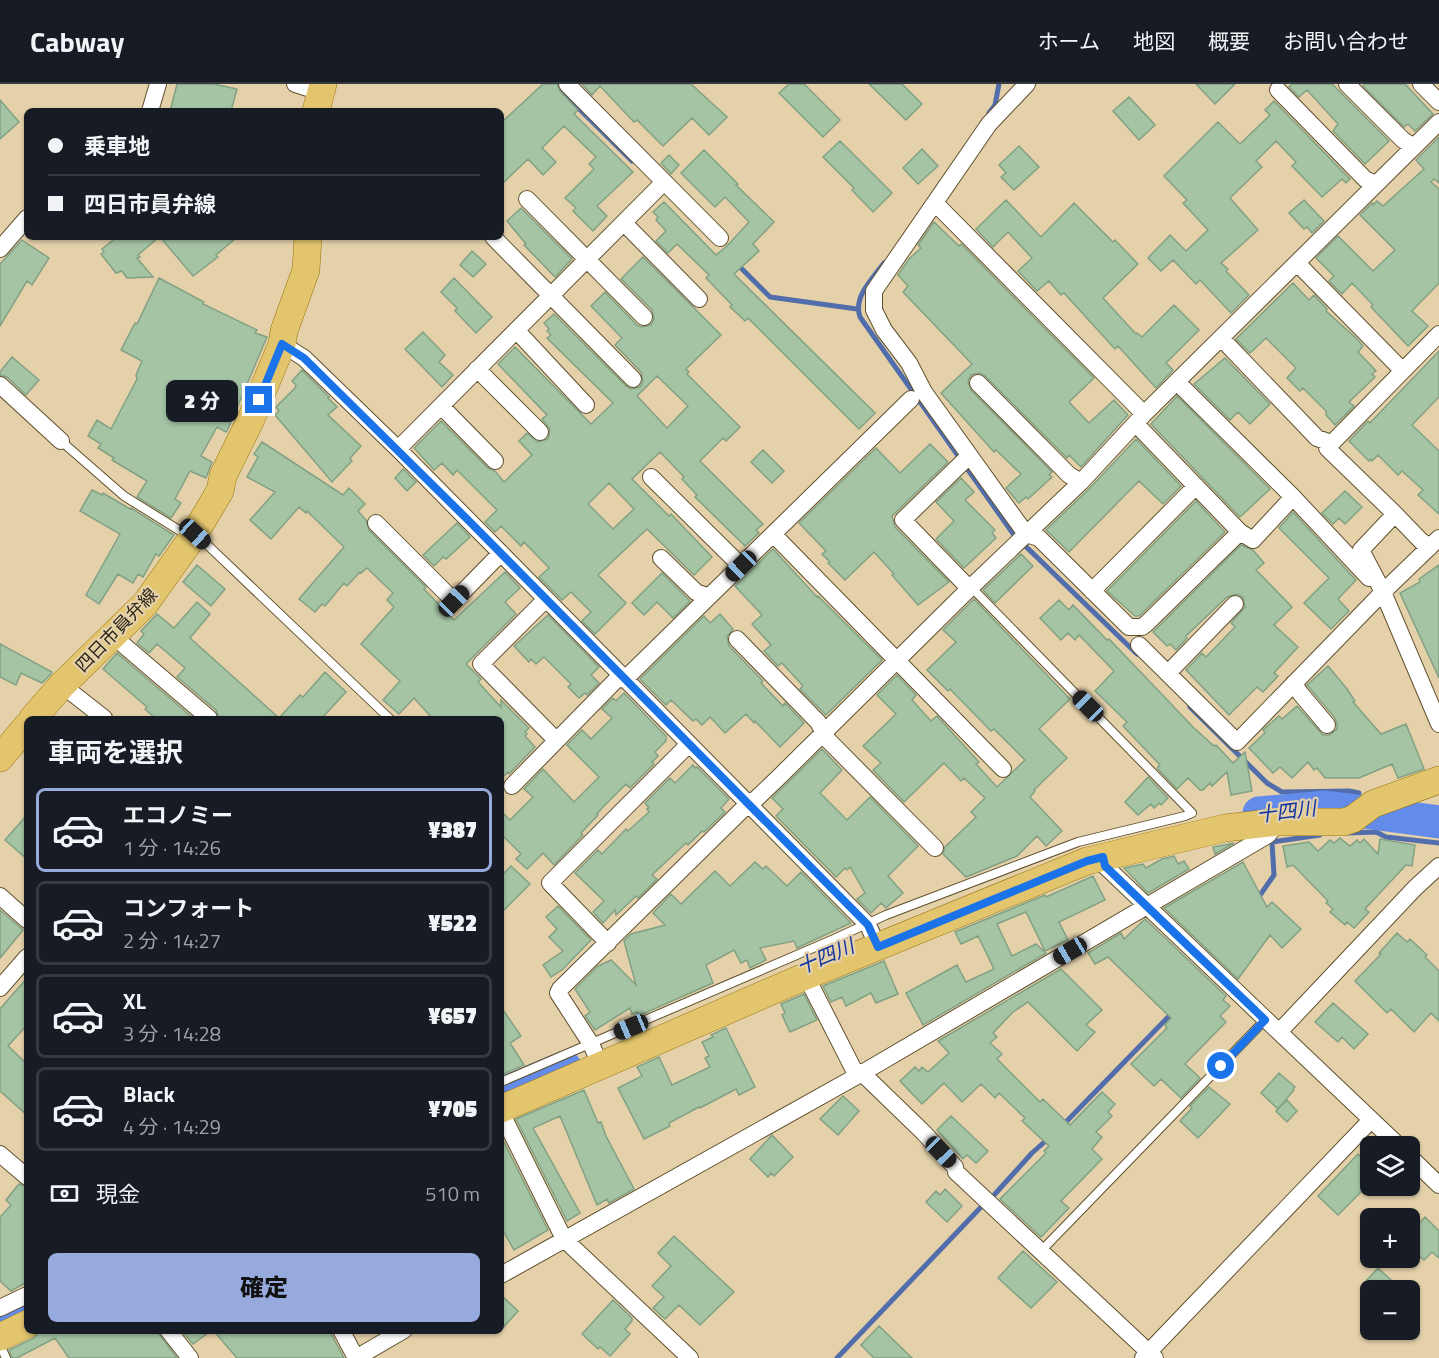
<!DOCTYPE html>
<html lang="ja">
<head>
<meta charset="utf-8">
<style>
  body { margin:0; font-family:"Titillium Web","Noto Sans JP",sans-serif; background:#20242c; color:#f1f3f6; height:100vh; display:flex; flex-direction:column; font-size:22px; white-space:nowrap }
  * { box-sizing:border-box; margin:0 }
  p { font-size:20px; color:#9ea1a6 }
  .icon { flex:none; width:33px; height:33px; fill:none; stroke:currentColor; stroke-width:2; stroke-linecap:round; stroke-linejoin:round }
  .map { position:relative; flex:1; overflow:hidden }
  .sheet { position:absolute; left:24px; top:632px; width:480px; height:618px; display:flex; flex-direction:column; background:#171b24; border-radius:9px; box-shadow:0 2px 4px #0004 }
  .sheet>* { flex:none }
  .guide { position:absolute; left:24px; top:24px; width:480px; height:132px; border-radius:9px; box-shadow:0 2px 4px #0004; display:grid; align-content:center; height:132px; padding:0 24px; background:#171b24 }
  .buttons { position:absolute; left:1360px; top:1052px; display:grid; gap:12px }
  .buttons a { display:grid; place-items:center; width:60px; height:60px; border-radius:9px; background:#171b24; box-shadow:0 2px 4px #0004; font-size:30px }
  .end { position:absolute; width:27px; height:27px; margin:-14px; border:8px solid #1a73e8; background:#fff; box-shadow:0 0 0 3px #fff }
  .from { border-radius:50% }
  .bubble { position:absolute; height:42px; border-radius:9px; background:#171b24; box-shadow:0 2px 4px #0004; font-size:20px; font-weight:800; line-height:42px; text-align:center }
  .car { position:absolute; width:18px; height:36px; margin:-18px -9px; border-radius:8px; box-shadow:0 0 4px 2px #0007; background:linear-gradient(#222 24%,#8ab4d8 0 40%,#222 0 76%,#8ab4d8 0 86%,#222 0) }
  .guide b { display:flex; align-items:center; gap:21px; height:57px; font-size:22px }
  .guide b+b { border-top:2px solid #363941 }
  .guide i { width:15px; height:15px; background:#f1f3f6 }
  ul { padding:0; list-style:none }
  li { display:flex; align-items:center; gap:18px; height:84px; margin:0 12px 9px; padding:0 12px; border:3px solid #363941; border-radius:9px }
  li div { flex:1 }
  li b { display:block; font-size:22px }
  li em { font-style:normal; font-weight:800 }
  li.on { border-color:#97aade }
  li>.icon { width:54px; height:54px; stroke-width:1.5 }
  h2 { padding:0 24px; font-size:27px; line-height:72px }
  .pay { display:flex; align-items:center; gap:15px; height:66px; padding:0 24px; font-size:22px }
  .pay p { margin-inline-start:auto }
  .primary-button { display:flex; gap:12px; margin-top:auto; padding:12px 24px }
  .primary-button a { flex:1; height:69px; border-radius:9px; background:#97aade; color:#111; font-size:24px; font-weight:800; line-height:69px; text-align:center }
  header { display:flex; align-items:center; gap:36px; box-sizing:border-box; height:84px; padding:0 30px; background:#171b24; border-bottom:2px solid #363941 }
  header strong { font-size:28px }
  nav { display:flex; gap:33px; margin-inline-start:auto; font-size:21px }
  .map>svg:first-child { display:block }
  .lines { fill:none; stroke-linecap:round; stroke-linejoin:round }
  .stream { stroke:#526dab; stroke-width:5 }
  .river { stroke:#628bea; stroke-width:33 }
  .building { fill:#a4c4a4; stroke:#82a183; stroke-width:1.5; fill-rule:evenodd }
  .service-casing { stroke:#60502d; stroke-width:10 }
  .minor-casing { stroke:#60502d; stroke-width:18 }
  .primary-casing { stroke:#98740f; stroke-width:28 }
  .service { stroke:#fff; stroke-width:8 }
  .minor { stroke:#fff; stroke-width:16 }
  .primary { stroke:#e3c56d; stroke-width:27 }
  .route { stroke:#1a73e8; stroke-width:8 }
  .labels { text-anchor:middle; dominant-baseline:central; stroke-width:4.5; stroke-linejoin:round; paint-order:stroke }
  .street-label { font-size:18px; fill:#2d2617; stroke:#e4d1aa }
  .water-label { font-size:20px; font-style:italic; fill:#1234a1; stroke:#e4d1aa }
</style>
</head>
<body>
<header>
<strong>Cabway</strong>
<nav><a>ホーム</a><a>地図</a><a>概要</a><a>お問い合わせ</a></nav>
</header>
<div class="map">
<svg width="1439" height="1274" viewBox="0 0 1439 1274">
  <rect width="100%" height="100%" fill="#e4d1aa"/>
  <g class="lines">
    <path class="stream" d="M554,0L632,77
      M989,29L995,21L999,0
      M884,179C872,195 853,213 860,233L1014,451L1137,570
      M737,180L770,213L857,225
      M1190,623L1267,699L1282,708L1349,707L1359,709
      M1398,727L1416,735
      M1347,749L1376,748L1386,753L1439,759
      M1256,817L1274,791L1272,758L1320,751
      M1063,1041L1174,927
      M995,1110L1032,1069L1050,1053
      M837,1274L983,1121"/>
    <path class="river" d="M1259,729L1326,723L1439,738
      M501,1010L565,983
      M0,1237L27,1223"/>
  </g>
  <path class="building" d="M177,0H214L237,5L231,27H170Z
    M543,0H557L560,7L578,26L574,30L633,88L597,122L607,132L593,147L573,127L576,124L565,114L594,85L589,80L596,73L564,42L542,64L556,78L543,91L528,75L501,101V39Z
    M582,0H691L727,33L709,51L692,34L663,62L637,36L634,38L600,2L592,11Z
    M789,0H804L840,36L823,53L779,9Z
    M869,0H902L922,20L906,36Z
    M1196,0H1235L1215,20Z
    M1292,0H1332L1389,57L1365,80L1333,47L1338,40L1307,6L1299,13L1289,3Z
    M1365,0H1405L1433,30L1415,47L1408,40L1404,43L1363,2Z
    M1129,13L1155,41L1139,56L1113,27Z
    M0,16L19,38L0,55Z
    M1274,17L1350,95L1346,99L1342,95L1322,113L1292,82L1296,78L1276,57L1256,77L1262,83L1230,114L1258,146L1221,179L1228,185L1226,187L1249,211L1231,229L1200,196L1196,200L1173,176L1161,187L1148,174L1170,151L1186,167L1208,146L1183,119L1187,116L1164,92L1218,38L1240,60L1270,31L1265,26Z
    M1439,53V99L1434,95L1431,98L1439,105V199L1412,227L1428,242L1408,262L1371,223L1373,221L1352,199L1342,210L1329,197L1334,192L1316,174L1338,152L1373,187L1395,166L1360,131L1372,119L1373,121L1377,117L1383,122L1424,85L1416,76Z
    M840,57L892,109L873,128L852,106L854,104L823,73Z
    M1019,62L1039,83L1014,106L1001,93L1006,89L999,81Z
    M922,65L938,82L918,100L903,84Z
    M704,66L738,100L736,101L774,138L753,160L759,167L734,190L875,329L859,345L748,234L745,237L730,223L732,221L706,194L709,191L677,160L668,169L656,157L666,147L656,136L658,133L653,128L664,118L716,171L727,162L749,138L725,113L715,123L681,89Z
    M669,71L679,81L671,90L661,79Z
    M1006,116L1041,153L1074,119L1113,158L1115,156L1138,180L1103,214L1136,250L1137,249L1142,253L1174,221L1199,246L1166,279L1173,286L1156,304L1118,262L1115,265L1064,209L1061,211L1049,197L1037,207L1018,187L1032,174L1008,148L993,163L976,145Z
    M1304,116L1324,137L1312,149L1307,143L1304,145L1289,129Z
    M521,124L572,175L555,193L524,161L526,160L507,137Z
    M934,138L959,162L961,160L1094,294L1069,318L1089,339L1114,316L1128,331L1081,383L1069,371L1067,374L985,292L980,289L971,291L968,297L971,306L1052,388L1049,391L1052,393L1028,415L1026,413L1019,419L1006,404L1021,390L996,366L994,368L941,309L972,280L903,208L908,202L898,191L909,175L921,164L918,161Z
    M117,153H159L138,171L140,173L137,174L153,193L127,194L122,187L116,189L101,170L104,168L102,165Z
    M160,153H237L216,171L218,173L193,192Z
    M22,156L49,174L32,201L27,197L0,242V180Z
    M472,167L486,180L473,193L460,181Z
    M643,173L721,251L686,285L689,288L687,290L740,343L726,357L723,354L700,377L763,440L756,446L759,449L745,462L695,413L697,411L682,395L684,393L660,368L632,395L669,432L671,430L712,473L694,491L647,445L598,491L626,519L595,550L582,537L591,528L571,508L562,516L539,493L549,484L524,458L521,462L501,442L495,448L485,438L497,426L457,386L453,391L442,379L434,386L414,364L441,337L488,384L495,387L504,398L532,371L519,357L527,349L538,358L548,355L550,345L542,335L547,331L498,280L515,263L591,340L613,319L547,254L551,251L547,247L549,245L544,239L554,230L626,302L631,305L640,303L643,297L641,288L615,261L622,254L591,222L605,208L637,241L642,243L651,241L654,235L652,226L621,195ZM657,292L688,322L667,344L637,312ZM609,399L634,425L613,445L588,420Z
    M159,194L204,218L203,220L257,246L255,249L267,253L228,345L226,348L217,343L201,372L212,378L206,394L190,387L175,415L181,419L171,434L137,413L147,397L112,376L114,374L98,364L101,360L88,352L97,336L111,345L137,295L136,291L142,277L121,266L135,239L137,240Z
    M454,194L492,233L476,249L455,227L457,224L441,208Z
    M1293,199L1309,216L1314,211L1327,225L1326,227L1357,255L1363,262L1358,268L1376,287L1372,290L1375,293L1349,318L1354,322L1335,341L1326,331V327L1303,304L1300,307L1287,294L1296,284L1266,254L1250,269L1236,255Z
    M423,248L445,271L439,278L453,291L442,303L405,265Z
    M1439,267V313L1412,341L1439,367V430L1418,411L1423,406L1402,387L1398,391L1378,371L1372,377L1371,375L1369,377L1349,357L1368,337L1370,339Z
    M12,273L39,296L26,311L7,293L0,291V288Z
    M1225,274L1270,320L1250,340L1238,328L1230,336L1194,300Z
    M302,286L329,313L328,314L337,323L328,331L361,362L350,374L352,377L332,398L275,331L279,327L276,323L295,304L296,301L292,297Z
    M1177,312L1270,405L1240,433L1151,340Z
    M1136,355L1181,402L1163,420L1139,397L1069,468L1046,446L1088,406Z
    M262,358L343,411L349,404L365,420L358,427L366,436L369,446L426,503L424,505L454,536L505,488L520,504L505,518L516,530L466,580L481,595L478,598L501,623V616L529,644L525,648L527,650L525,652L535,663L509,690L508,688L501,695V634H432L414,614L399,630L383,616L400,597L361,560L394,523L387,516L393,509L367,484L361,489L360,488L347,502L344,499L325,522L322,520L315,528L299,515L344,463L307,427L306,429L299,423L271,455L250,436L275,408L247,393L258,373L254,370Z
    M930,360L948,378L892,432L895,443L949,498L918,521L892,491L894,490L874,468L845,496L828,479L830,478L822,470L826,467L799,439L876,364L900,389Z
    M763,366L784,387L772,399L751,378Z
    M403,385L416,398L407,407L395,394Z
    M961,394L974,408L965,416L995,446L992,449L996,454L964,484L936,455L954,437L936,418Z
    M92,406L102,411L103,409L130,425L131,424L174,451L159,472L156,470L143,493L138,490L133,499L118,490L99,520L86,511L120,450L80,427Z
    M1345,407L1362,423L1345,440L1339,434L1333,440L1322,429Z
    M1196,417L1225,448L1139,532H1135L1107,507Z
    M1293,428L1356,496L1338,515L1349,527L1331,545L1304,519L1329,494L1279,444Z
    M457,439L470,453L446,475L443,473L434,482L423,471Z
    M1241,461L1253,466L1264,479L1256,486L1292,523L1274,541L1298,563L1274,589L1278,592L1263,608L1257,603L1229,631L1186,586L1202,569L1206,573L1235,543L1231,539L1245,523L1243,513L1237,510L1227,513L1186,552L1187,554L1176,566L1170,560L1167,562L1153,548Z
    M773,465L817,513L818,512L882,576L826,631L800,605L803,602L782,579L778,582L764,567L771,561L752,540L762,531L735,502Z
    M1021,470L1033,482L995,519L983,506Z
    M197,481L225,505L211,522L183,498Z
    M1439,481V594L1400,509L1420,498L1419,495Z
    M662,489L690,517L673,534L657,518L644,531L632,519Z
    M974,515L1070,615L1039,645L1067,674L1034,706L1035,707L1030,713L1062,747L1046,762L1037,752L1017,772L966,793L943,770L945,763L976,733L971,728L985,714L964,694L961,697L944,679L904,718L873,686L881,679L863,662L896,630L877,611L897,591L916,611L912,616L931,637L937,632L979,678L976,680L997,703L1025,676L994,645L991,647L950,605L948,607L927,586L956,558L943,546Z
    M1059,516L1069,526L1073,521L1107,556L1109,555L1194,644L1214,662L1216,661L1233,679L1245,668L1252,707L1231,711L1227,688L1212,702L1210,699L1203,706H1200L1188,694L1177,705L1157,684L1160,681L1123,642L1127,638L1095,607L1114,587L1079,551L1075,556L1068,549L1061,556L1040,534Z
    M197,518L210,530L190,554L279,634L300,611L303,613L325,588L346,608L322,634H219L216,626L177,593L185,584L157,560L149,569L137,559L144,550L141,547L157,530L174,544Z
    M720,530L733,545L727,553L729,562L763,597L761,599L783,622L785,619L804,639L780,663L755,637L754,639L746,630L725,649L710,633L702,641L696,635L693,637L671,616L666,621L640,595L704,532L710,539Z
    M548,531L599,583L591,591L599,599L587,611L585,609L579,614L568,603L571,600L544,573L536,580L531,575L529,578L514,562Z
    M0,560L52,588L51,590L42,599L21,589L16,601L0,593Z
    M117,569L193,634H155L145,625L147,623L103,585Z
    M1328,582L1347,605L1355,617L1353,618L1381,650L1406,640L1424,685L1398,694L1392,680L1359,694H1325L1317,684L1314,686L1308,678L1292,694L1280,683L1273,689L1249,664L1265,649L1263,646L1279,632L1282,635L1297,622L1323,651H1329L1337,645V640L1335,634L1307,601Z
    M624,609L666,652V657L655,668L658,672L652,678L654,680L630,704L626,700L602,724L597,730L598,731L581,749L583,751L554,781L543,769L527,785L516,775L521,770L501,750V727L510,736L533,713L524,705L543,685L574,718L599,693L567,661L582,646L591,655L612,634L602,625L613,614L616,617Z
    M822,665L842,686L820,709L847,736L870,713L918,762L888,792L903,809L886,824L881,819L871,829L857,815L865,809L850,783L847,786L845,784L836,793L776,732L783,725L772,714Z
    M693,681L695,684L697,683L729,715L721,724L725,728L704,748L702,747L688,761L686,759L652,791L657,795L638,814L636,812L616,831L615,826L603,839L593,828L604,817L575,789L598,766L602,770L626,745L628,747L649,728L647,725L649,724L645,719L670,694L675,699Z
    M1148,693L1168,714L1161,721L1159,719L1154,724L1151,720L1138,731L1125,718Z
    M27,731V775L5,756Z
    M1340,754L1350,762L1357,756L1360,759L1364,755L1378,770L1380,755L1415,761L1412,782L1406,781L1365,825L1369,828L1354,844L1347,838L1345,841L1330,828L1333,825L1326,819L1328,817L1293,781L1287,783L1283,762L1309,758L1318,767L1330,756L1334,759Z
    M1234,759L1215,770L1213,763Z
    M1174,772L1178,780L1184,777L1189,785L1148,809L1124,784L1143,780L1146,784L1162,775Z
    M755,778L763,785L766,782L787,802L801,788L851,839L797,864L794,857L760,864L766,876L750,884L747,876L741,879L734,866L706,881L713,899L638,932L637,928L632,930L630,924L595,946L585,932L590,928L575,905L598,882L611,876L636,901L624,857L631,850L665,841L653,829L671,810L681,820L715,787L730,802Z
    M1243,778L1267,823L1272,818L1301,845L1282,864L1270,851L1238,895L1164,824Z
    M511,782L530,800L501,829V792Z
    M1093,792L1105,816L1059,838L1068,856L1045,867L1026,828L997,840L1012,872L1036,860L1046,869L923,941L906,909L957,881L966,898L994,885L978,852L961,860L955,848L1045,811L1046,813Z
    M558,822L591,856L563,885L551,893L543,881L563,867L549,853L557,845L546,833Z
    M0,826L23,846L0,874Z
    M1145,835L1226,912L1223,916L1230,922L1220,932L1226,938L1185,980L1200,994L1181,1014L1161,995L1154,1002L1131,980L1167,944L1165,941L1171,934L1108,873L1095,880L1088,869L1121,849L1124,855Z
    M1397,849L1407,858L1410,855L1427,871L1425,873L1439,887V937L1431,929L1414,948L1391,925L1387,929L1355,897L1381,870L1379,869Z
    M884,877L898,910L876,919L871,909L846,922L842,913L831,918L823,902Z
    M1061,885L1102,926L1086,941L1095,948L1077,967L1028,918L1013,928L993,949L997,953L990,959L1002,970L997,975L1040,1018L1043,1015L1070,1041L1102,1008L1115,1020L1108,1028L1112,1032L1096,1048L1102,1053L1092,1065L1102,1075L1061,1117L1069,1124L1041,1153L1000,1115L1046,1069L1044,1067L1049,1062L1022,1037L1025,1034L999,1009L995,1014L981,1000L962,1018L944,999L922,1020L900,997L915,983L919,987L922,983L928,988L949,969L938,957Z
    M27,894V941L8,962L27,980V1031L0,1007V925Z
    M804,910L817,936L790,948L782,931L785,929L781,920Z
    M1333,919L1368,950L1354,965L1342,953L1338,958L1315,938Z
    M501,923L521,952L510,959L524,981L501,991Z
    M726,944L755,1003L739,1011L736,1005L700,1024L699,1023L669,1039L670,1042L644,1055L618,1004L642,992L637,983L659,973L672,1001L710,983L705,974L709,972L702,958L713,953L711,951Z
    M1279,989L1295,1003L1293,1005L1294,1006L1278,1025L1261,1009Z
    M1209,1003L1230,1020L1198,1054L1180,1037L1192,1024L1190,1022Z
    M584,1006L598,1039L601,1038L606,1052L634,1105L609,1119L607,1115L597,1121L560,1032L533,1044L580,1129L567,1137L516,1035Z
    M843,1012L859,1027L838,1051L820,1035Z
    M1287,1016L1297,1027L1287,1038L1276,1027Z
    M951,1032L988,1067L976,1079L967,1071L963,1075L937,1046Z
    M772,1051L793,1073L774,1092L771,1089L768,1093L750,1075Z
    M501,1052L548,1146L514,1166L501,1143Z
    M1371,1059V1106L1364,1105L1338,1131L1318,1112L1358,1070L1360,1072Z
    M19,1100L27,1103V1198L11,1207L0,1197V1133L11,1121L6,1116Z
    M945,1105L962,1122L947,1138L926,1118L936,1107L940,1111Z
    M1425,1133L1439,1147V1174L1432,1168L1424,1176L1418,1171L1410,1181V1149Z
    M674,1152L734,1208L700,1241L679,1221L665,1235L653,1224L664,1213L652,1202L671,1182L658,1169Z
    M1023,1167L1057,1198L1031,1224L998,1194Z
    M1378,1184L1391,1196L1381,1206H1377L1367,1196Z
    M501,1211L518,1227L501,1246Z
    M613,1216L632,1234V1237L625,1245L630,1250L610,1272L600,1263L598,1265L582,1250Z
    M879,1242L912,1274H874L861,1261Z
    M41,1246H156L177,1274H69L55,1254L17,1274H12L9,1266L34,1254Z
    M184,1246H212L193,1260L183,1248Z
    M213,1246H329L344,1274H237Z"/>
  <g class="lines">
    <defs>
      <path id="service" d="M61,357L124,412L190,453
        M198,452L389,634
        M501,998L834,855L886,831L1078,758L1185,732L1192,729L971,503
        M1042,1166L1265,936
        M0,1261L6,1274"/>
      <path id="minor" d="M295,0L320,8
        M567,0L720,154
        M1027,0L989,40L874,207V226L884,246L909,279L924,308L1026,450L1039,454L1129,543H1142L1146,540L1240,448
        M1347,0L1403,56L1414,63
        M1421,0L1439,18
        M1278,6L1365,95L1375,100
        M150,27L158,0
        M527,115L644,233
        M935,119L1144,330
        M624,139L699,215
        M493,153L633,295
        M0,165L27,134
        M1297,179L1402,286
        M517,247L586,321
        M1439,250L1327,364L1395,430L1361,466L1383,508L1439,640
        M1221,254L1317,354L1331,359
        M282,260L304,274L398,365L868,841L878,863
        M477,285L540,348
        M1177,298L1293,413L1369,494
        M978,299L1069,391L1081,398
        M0,301L61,357
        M441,322L495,377
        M1136,340L1240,448L1253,456L1293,413
        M398,365L664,98
        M969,372L903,436L964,499L971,503
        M651,393L741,482
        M1395,430L1421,457L1430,463
        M376,439L454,517L501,469
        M774,451L1003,685
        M661,474L696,508L709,513
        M1092,507L1196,402
        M546,515L481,580L556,656
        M113,552L209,634
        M737,555L818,638L824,649
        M1139,561L1237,658L1383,508L1439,454
        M1168,589L1235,520
        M624,596L911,315
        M1294,599L1300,609L1327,641
        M62,601L104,634
        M822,650L935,764
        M512,702L620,592
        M1103,773L1105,782L1279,948
        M0,812L27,836
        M608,859L550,799L689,660
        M806,892L857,992
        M0,904L27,873
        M601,982L591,960L558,909L560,905L749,719L756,715L779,693L971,503L1081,398L1144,330L1439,38
        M861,988L924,1049L955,1083L956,1088L1155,1274
        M501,1028L564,1155L690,1274
        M1399,1062L1279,948L1415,804L1439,782
        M0,1070L27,1093
        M1410,1073L1439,1101
        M501,1191L857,992L1268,751L1278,738
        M0,1224L27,1211
        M168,1246L190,1274
        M341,1246L356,1274
        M356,1274L404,1246
        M1143,1274L1371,1036"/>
      <path id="primary" d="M316,27L323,0
        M33,634L62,601L145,520L192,454L220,407L223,392L251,335L282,260L284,247L306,186L308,153
        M0,674L27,642
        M501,1025L806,892L1087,777L1225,744L1278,738H1344L1353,735L1373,720L1439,696
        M0,1253L27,1240"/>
    </defs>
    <use href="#service" class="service-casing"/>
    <use href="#minor" class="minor-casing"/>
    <use href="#primary" class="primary-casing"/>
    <use href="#service" class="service"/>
    <use href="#minor" class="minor"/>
    <use href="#primary" class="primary"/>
  </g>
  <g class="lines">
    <path class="route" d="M259,316L282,260L304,274L472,440L868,841L878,863L1087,777L1103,773L1105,782L1265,936L1221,982"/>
  </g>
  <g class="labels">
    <g class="street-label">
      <text transform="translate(116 546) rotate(-46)">四日市員弁線</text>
    </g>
    <g class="water-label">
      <text transform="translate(1286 727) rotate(-7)">十四川</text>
      <text transform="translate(825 872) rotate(-23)">十四川</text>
    </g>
  </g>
</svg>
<div class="buttons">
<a><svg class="icon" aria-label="layers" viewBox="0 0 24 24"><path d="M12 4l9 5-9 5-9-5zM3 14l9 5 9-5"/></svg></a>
<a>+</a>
<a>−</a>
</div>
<i class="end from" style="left:1221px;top:982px"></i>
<i class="end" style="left:259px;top:316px"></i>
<div class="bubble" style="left:166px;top:296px;width:72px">2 分</div>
<i class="car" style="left:195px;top:450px;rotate:132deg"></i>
<i class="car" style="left:741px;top:482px;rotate:226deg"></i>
<i class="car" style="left:454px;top:517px;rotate:44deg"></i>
<i class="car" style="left:1088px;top:622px;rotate:315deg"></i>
<i class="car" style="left:1070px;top:867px;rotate:240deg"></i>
<i class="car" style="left:631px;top:943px;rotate:247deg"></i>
<i class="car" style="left:941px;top:1068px;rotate:136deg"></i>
<div class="guide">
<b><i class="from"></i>乗車地</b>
<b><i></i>四日市員弁線</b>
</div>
<section class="sheet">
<h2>車両を選択</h2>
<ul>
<li class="on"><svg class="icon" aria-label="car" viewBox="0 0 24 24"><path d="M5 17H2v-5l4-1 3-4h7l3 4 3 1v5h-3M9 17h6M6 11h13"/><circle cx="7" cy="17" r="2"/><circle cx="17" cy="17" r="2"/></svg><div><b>エコノミー</b><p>1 分 · 14:26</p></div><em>¥387</em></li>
<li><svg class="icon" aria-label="car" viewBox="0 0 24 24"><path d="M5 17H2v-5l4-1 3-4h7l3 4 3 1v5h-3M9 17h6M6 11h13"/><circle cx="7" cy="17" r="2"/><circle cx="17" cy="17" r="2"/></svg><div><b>コンフォート</b><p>2 分 · 14:27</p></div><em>¥522</em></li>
<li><svg class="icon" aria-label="car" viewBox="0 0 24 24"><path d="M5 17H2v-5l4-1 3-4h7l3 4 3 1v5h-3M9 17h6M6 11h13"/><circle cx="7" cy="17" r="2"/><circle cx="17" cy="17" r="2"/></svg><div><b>XL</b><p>3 分 · 14:28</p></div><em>¥657</em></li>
<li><svg class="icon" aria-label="car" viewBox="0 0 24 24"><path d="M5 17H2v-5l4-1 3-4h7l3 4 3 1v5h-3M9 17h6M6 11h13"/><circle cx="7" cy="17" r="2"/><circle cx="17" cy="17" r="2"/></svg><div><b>Black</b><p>4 分 · 14:29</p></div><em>¥705</em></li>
</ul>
<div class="pay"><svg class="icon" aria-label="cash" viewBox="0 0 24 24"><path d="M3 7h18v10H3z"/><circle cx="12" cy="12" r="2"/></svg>現金<p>510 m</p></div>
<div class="primary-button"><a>確定</a></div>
</section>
</div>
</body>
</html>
